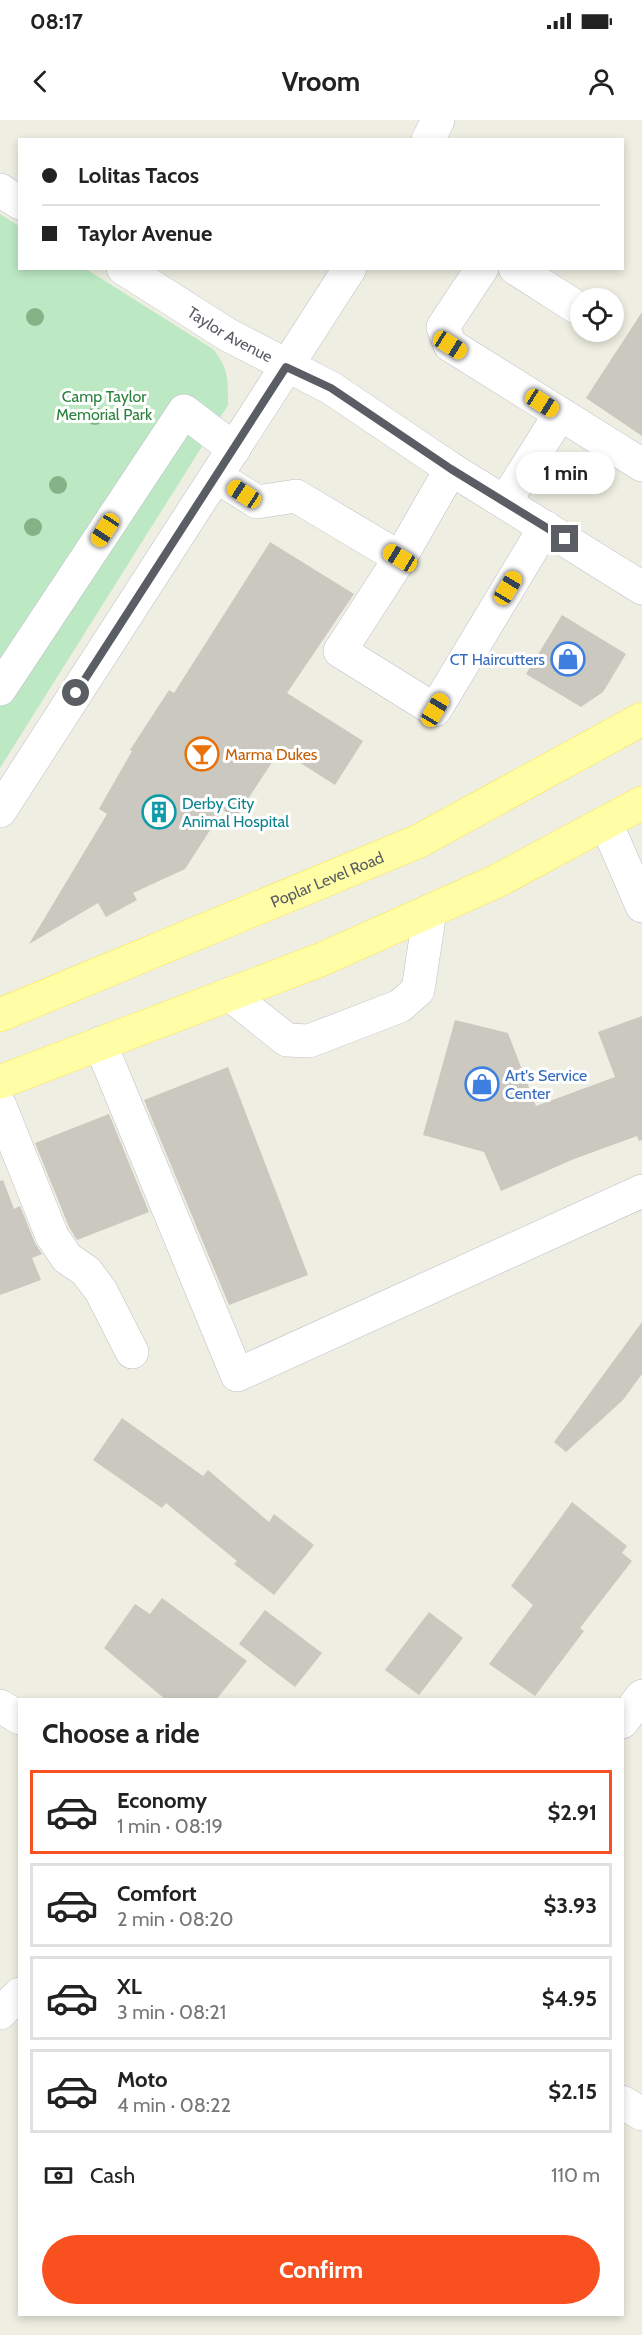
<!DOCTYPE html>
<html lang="en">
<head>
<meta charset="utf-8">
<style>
  body { margin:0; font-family:Cabin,sans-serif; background:#f6f6f6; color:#222; height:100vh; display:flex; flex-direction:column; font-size:22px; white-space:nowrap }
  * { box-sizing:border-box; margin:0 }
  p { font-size:20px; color:#767676 }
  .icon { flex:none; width:33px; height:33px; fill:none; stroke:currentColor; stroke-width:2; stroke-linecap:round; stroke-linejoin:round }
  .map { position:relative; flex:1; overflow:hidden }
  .panel { position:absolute; left:18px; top:1578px; width:606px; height:618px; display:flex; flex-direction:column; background:#fff; border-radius:0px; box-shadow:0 3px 9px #0003 }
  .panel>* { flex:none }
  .top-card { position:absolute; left:18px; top:18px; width:606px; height:132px; border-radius:0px; box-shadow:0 3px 9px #0003; display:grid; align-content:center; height:132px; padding:0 24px; background:#fff }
  .controls { position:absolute; left:570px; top:168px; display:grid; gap:12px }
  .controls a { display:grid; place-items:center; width:54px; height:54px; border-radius:50%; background:#fff; box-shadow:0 3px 9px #0003; font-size:30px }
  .end { position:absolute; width:27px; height:27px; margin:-14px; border:8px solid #5a5d64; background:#fff; box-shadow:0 0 0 3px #fff }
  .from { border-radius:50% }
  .bubble { position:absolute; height:42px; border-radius:21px; background:#fff; box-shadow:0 3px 9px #0003; font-size:20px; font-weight:700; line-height:42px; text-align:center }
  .car { position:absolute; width:18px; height:36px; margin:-18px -9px; border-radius:8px; box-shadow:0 0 4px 2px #0007; background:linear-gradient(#f5c518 24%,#345 0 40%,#f5c518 0 76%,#345 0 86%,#f5c518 0) }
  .top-card b { display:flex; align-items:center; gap:21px; height:57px; font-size:22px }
  .top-card b+b { border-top:2px solid #e0e0e0 }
  .top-card i { width:15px; height:15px; background:#222 }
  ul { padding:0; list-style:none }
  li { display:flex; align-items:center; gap:18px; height:84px; margin:0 12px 9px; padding:0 12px; border:3px solid #e0e0e0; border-radius:0px }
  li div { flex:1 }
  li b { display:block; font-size:22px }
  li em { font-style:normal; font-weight:700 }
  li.active { border-color:#f8501f }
  li>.icon { width:54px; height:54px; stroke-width:1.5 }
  h2 { padding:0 24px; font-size:27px; line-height:72px }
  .pay { display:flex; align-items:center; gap:15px; height:66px; padding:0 24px; font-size:22px }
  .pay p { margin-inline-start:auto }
  .button { display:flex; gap:12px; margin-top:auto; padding:12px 24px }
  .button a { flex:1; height:69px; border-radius:36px; background:#f8501f; color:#fff; font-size:24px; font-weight:700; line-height:69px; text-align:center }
  .status { display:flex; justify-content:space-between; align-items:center; height:42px; padding:0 30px; background:#fff; direction:ltr }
  .status svg { height:16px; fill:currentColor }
  header { display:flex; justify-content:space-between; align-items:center; height:78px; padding:0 24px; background:#fff; font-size:27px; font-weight:700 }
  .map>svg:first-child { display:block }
  .green { fill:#bce9c3 }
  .building { fill:#cac8bf }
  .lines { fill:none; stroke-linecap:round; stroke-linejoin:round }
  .minor-casing { stroke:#bcbec5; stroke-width:34 }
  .major-casing { stroke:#fde64c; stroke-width:34 }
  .minor { stroke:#fff; stroke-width:33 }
  .major { stroke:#fffea6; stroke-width:33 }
  .tree { fill:#84b387 }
  .route { stroke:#5a5d64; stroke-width:8 }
  .labels { text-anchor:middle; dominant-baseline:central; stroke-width:6; stroke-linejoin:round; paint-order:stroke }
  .street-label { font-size:16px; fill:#5a5d64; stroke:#fff }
  .park-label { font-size:16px; fill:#2c823d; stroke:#fff }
  .shop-label { font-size:16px; fill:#366cbe; stroke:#fff; text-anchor:end }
  .food-label { font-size:16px; fill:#c56008; stroke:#fff; text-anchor:start }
  .culture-label { font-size:16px; fill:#0d838f; stroke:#fff; text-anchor:start }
</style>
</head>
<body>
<div class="status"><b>08:17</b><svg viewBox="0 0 49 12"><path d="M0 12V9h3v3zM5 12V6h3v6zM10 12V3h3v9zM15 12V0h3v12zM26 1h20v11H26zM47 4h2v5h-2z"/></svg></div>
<header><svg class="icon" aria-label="back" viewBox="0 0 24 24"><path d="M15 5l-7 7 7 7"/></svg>Vroom<svg class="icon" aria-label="person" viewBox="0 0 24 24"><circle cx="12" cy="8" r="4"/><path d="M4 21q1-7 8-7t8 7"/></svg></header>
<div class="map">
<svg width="642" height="2215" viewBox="0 0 642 2215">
  <rect width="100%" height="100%" fill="#efeee2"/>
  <path class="green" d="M0,94L19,106L20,148L86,149L213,229C229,249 228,260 228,285L0,648Z"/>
  <path class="building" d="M642,192V316L586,278Z
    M270,422L354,474L287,573L363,621L335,665L280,630L235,699L223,690L185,749L133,773L137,780L106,797L98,783L29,824L107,694L99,689L132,631L130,630L169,570L174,573Z
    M562,495L626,534L603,572L581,587L526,554Z
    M642,896V1020L639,1021L637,1016L574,1039L501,1071L484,1032L423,1015L455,900L508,913L536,986L615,957L598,912Z
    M228,947L308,1155L229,1185L144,980Z
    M109,994L149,1092L77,1120L69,1107L35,1023Z
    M3,1060L14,1089L20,1086L35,1123L42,1134L32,1138L41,1160L0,1175V1061Z
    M642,1202V1254L623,1280L566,1332L554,1322Z
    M122,1298L203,1356L208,1350L269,1402L274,1394L314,1425L274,1475L234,1444L237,1441L166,1383L162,1388L93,1340Z
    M572,1382L627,1426L622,1433L632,1441L580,1508L584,1511L535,1576L489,1544L533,1485L511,1466Z
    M162,1478L247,1541L216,1580H166L104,1528L135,1484L150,1494Z
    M265,1490L322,1533L295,1567L239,1524Z
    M429,1492L463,1518L419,1575L385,1550Z"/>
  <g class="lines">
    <defs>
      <g id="minor">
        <path d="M428,20L438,0"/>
        <path d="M0,70L20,83"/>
        <path id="s1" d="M123,148L228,215L331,268L451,349L642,468"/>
        <path d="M482,148L443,207L450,225L642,345"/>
        <path d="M515,148L576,187"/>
        <path d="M216,356L257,382L296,376L400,438L451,349"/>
        <path d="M505,382L560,294"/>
        <path d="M400,438L340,531L435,590L545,407"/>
        <path d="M0,569L184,291L234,329"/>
        <path d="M0,691L350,148"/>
        <path d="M606,703L642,786"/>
        <path d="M229,874L287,920L309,921L400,886L418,870L430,791"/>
        <path d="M100,923L237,1255L642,1071"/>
        <path d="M0,986L52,1116L67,1138L86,1151L101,1171L132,1232"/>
        <path d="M0,1586L20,1598"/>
        <path d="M622,1602L642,1576"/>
        <path d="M0,1893L20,1874"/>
        <path d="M622,1982L642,1994"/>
      </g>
      <g id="major">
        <path id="s2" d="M0,895L419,721L642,599"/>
        <path d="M0,962L320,840L497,761L642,683"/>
      </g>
    </defs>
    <use href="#minor" class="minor-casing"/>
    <use href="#major" class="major-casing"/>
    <use href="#minor" class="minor"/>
    <use href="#major" class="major"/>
  </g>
  <g class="tree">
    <circle cx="35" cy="197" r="9"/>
    <circle cx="95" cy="296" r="9"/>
    <circle cx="58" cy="365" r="9"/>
    <circle cx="33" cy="407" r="9"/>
  </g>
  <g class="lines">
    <path class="route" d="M76,573L286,247L331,268L451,349L565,419"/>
  </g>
  <defs>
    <symbol id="shop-ring" viewBox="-11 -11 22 22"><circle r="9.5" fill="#fff" stroke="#3f7fe0" stroke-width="1.5"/><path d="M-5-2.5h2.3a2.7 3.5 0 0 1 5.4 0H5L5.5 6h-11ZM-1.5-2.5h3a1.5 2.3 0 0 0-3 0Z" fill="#3f7fe0"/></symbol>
    <symbol id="bar-ring" viewBox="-11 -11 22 22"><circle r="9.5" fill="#fff" stroke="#e8710a" stroke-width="1.5"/><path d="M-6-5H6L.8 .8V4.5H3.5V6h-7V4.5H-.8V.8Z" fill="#e8710a"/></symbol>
    <symbol id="building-ring" viewBox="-11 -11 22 22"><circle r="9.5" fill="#fff" stroke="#0f9aa8" stroke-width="1.5"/><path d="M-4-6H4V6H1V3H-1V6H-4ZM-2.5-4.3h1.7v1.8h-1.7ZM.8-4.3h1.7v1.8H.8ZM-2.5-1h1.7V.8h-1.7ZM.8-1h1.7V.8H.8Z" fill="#0f9aa8"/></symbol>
  </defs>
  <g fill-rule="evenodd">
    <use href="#shop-ring" x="549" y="520" width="38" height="38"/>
    <use href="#bar-ring" x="183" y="615" width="38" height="38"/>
    <use href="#building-ring" x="140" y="673" width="38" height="38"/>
    <use href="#shop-ring" x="463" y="945" width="38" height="38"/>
  </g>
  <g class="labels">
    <g class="street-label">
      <text stroke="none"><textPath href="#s1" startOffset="126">Taylor Avenue</textPath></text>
      <text stroke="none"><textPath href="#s2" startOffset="354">Poplar Level Road</textPath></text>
    </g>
    <g class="park-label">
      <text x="104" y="276">Camp Taylor<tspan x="104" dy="18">Memorial Park</tspan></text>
    </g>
    <g class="shop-label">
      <text x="545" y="539">CT Haircutters</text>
      <text x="505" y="955" text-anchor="start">Art's Service<tspan x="505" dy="18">Center</tspan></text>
    </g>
    <g class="food-label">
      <text x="225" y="634">Marma Dukes</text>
    </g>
    <g class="culture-label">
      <text x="182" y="683">Derby City<tspan x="182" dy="18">Animal Hospital</tspan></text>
    </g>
  </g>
</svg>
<div class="controls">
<a><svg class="icon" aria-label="locate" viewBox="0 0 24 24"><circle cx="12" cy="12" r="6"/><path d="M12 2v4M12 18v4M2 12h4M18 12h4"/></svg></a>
</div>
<i class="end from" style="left:76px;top:573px"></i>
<i class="end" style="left:565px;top:419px"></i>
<div class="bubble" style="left:516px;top:332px;width:99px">1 min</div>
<i class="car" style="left:450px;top:225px;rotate:122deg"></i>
<i class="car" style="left:542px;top:283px;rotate:122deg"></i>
<i class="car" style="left:244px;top:374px;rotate:303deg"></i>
<i class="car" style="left:105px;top:410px;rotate:213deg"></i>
<i class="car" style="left:400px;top:438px;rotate:301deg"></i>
<i class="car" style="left:508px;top:468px;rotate:31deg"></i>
<i class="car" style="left:435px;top:590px;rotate:31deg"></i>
<div class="top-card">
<b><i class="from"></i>Lolitas Tacos</b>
<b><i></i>Taylor Avenue</b>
</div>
<section class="panel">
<h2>Choose a ride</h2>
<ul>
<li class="active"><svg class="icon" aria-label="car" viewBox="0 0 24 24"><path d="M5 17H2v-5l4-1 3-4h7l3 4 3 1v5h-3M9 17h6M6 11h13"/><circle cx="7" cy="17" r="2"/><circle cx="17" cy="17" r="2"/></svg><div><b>Economy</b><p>1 min · 08:19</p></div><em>$2.91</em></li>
<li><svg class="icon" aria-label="car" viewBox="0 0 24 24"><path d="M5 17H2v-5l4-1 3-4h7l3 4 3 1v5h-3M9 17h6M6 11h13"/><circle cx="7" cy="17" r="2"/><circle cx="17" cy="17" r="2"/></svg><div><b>Comfort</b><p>2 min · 08:20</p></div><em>$3.93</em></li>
<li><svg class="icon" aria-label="car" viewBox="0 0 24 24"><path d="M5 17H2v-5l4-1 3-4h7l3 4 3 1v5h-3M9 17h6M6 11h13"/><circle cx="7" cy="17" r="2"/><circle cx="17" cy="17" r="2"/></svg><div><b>XL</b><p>3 min · 08:21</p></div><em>$4.95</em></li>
<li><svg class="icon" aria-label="car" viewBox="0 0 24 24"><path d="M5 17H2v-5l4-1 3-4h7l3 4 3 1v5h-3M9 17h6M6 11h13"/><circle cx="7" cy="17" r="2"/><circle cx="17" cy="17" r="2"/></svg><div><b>Moto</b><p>4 min · 08:22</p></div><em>$2.15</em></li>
</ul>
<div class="pay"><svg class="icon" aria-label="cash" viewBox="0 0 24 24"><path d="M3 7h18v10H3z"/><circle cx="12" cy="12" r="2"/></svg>Cash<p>110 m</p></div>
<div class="button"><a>Confirm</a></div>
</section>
</div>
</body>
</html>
